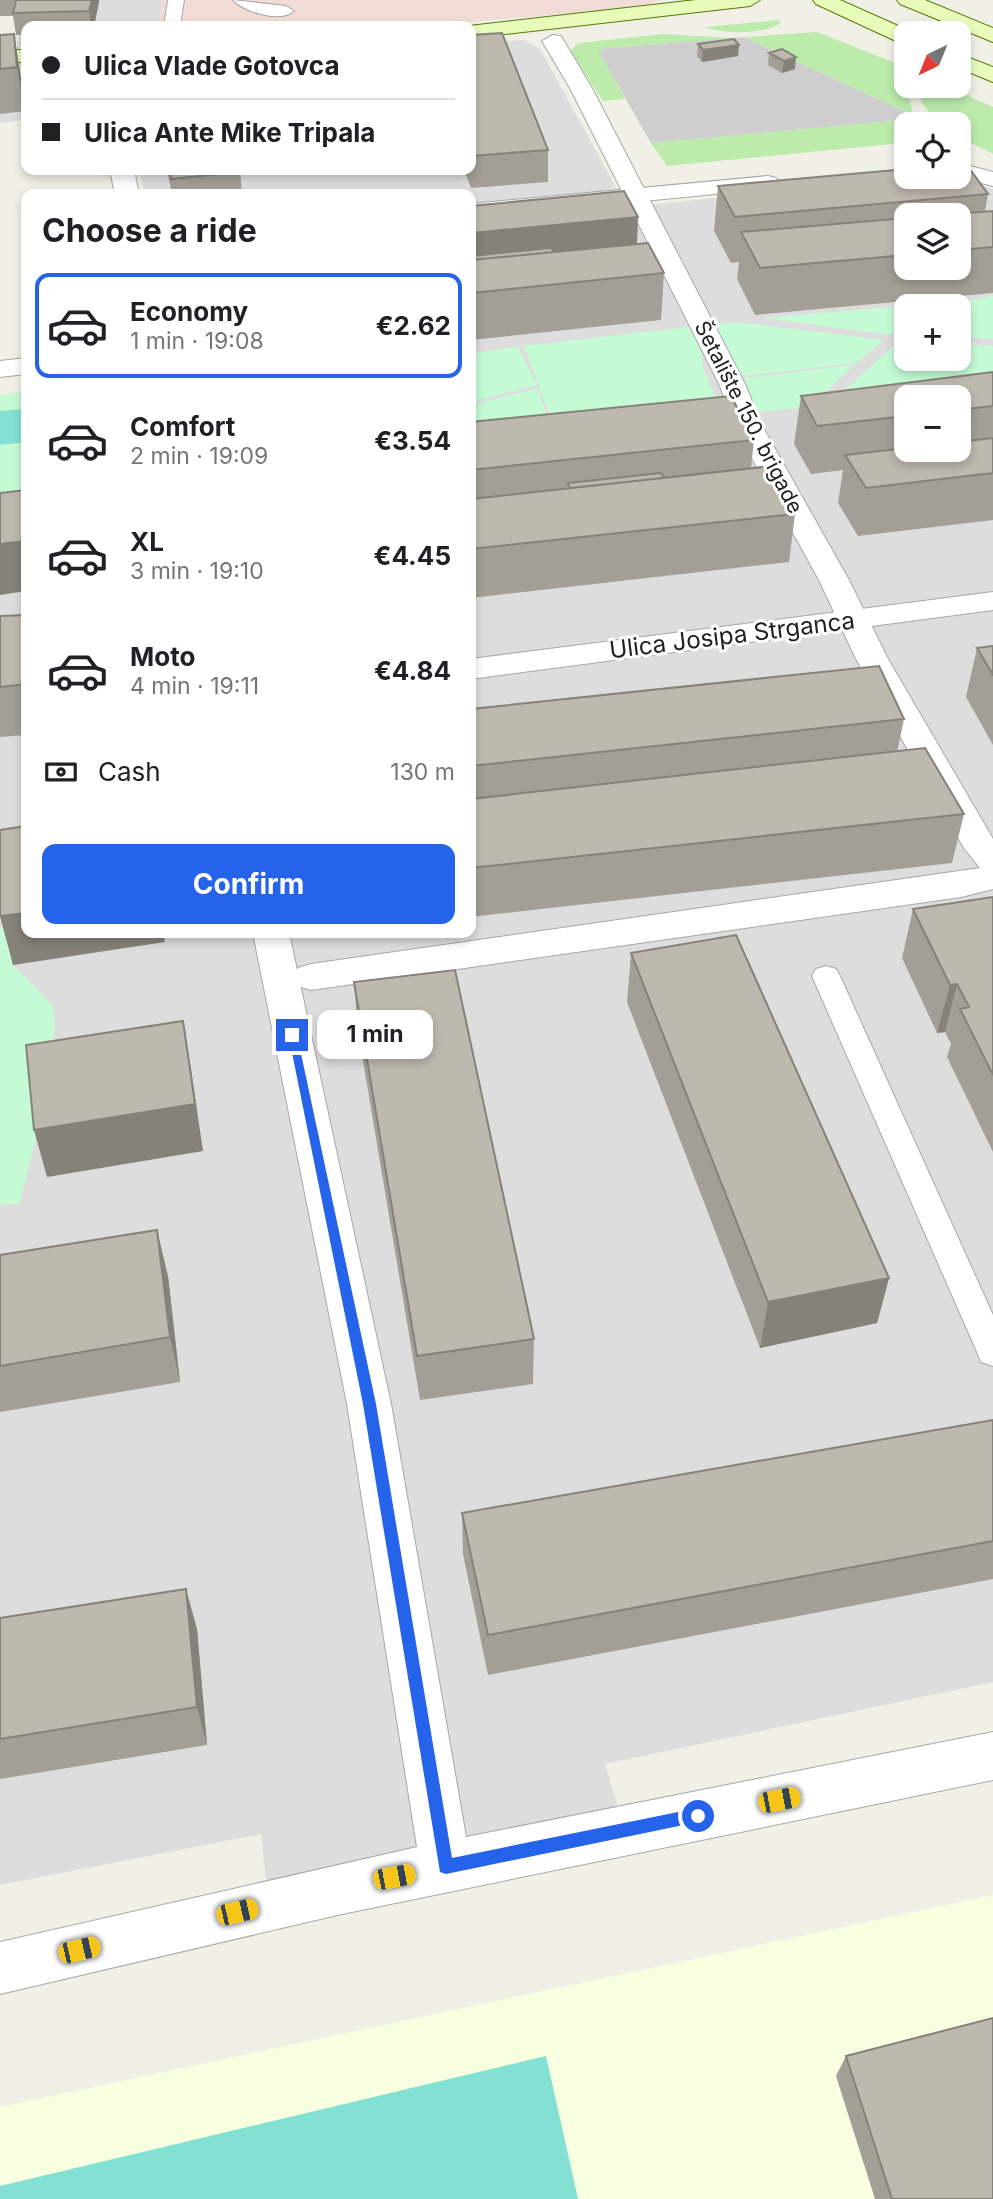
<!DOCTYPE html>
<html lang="en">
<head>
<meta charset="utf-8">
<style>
  body { margin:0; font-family:Inter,sans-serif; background:#f6f6f6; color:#202124; height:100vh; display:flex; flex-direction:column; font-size:26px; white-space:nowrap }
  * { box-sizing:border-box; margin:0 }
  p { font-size:23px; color:#757577 }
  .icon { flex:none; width:38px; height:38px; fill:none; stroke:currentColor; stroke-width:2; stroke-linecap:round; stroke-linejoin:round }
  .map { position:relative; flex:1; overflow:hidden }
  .side { position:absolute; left:21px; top:189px; width:455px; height:749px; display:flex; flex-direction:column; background:#fff; border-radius:14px; box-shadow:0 4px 10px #0003 }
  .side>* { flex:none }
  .banner { position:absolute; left:21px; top:21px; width:455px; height:154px; border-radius:14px; box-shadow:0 4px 10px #0003; display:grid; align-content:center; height:154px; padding:0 21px; background:#fff }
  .needle { width:46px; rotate:223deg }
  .controls { position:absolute; left:894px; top:21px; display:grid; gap:14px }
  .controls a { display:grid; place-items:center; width:77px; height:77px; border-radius:14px; background:#fff; box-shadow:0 4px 10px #0003; font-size:35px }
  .end { position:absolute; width:32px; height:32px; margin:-16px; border:9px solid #2563eb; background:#fff; box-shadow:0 0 0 4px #fff }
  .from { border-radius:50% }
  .bubble { position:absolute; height:49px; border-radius:14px; background:#fff; box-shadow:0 4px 10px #0003; font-size:23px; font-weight:700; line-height:49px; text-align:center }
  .car { position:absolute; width:21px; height:42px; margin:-21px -10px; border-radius:9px; box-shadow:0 0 5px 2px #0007; background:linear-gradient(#f5c518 24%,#345 0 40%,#f5c518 0 76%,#345 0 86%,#f5c518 0) }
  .banner b { display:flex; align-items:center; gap:24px; height:66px; font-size:26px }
  .banner b+b { border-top:2px solid #e0e0e0 }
  .banner i { width:18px; height:18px; background:#202124 }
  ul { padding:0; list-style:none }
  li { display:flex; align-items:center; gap:21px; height:105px; margin:0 14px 10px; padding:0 7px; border:4px solid transparent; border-radius:14px }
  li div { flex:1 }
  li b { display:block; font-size:26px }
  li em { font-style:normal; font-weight:700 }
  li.current { border-color:#2563eb }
  li>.icon { width:63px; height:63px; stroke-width:1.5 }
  h2 { padding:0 21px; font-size:32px; line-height:84px }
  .pay { display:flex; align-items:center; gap:18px; height:77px; padding:0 21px; font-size:26px }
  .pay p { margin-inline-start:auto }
  .primary-button { display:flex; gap:14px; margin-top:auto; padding:14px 21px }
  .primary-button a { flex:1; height:80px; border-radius:14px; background:#2563eb; color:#fff; font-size:28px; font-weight:700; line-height:80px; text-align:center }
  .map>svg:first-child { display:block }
  .residential { fill:#dedddd; fill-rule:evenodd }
  .commercial { fill:#f1ddd6 }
  .education { fill:#f8ffe1 }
  .religious { fill:#cecece }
  .grass { fill:#bcebac }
  .park { fill:#c4fbd5 }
  .pitch { fill:#83e1d3 }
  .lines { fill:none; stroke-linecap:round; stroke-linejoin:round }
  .service-casing { stroke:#a7a7a7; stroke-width:2 }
  .pedestrian-casing { stroke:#a7a7a7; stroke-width:2 }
  .minor-casing { stroke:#a7a7a7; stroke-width:2 }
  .secondary-casing { stroke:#527b03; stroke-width:2 }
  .service { fill:#fff; fill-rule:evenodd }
  .pedestrian { fill:#fff; fill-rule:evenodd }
  .minor { fill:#fff; fill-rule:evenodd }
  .secondary { fill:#e8fbba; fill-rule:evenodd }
  .wall { fill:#a39f96; fill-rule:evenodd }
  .shaded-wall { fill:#85827a }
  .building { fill:#beb9af; stroke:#85827a; stroke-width:2 }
  .route { fill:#2563eb }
  .labels { text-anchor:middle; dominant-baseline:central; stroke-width:6; stroke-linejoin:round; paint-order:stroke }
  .far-street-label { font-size:21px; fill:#202020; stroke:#fff }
  .street-label { font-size:24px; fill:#202020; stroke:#fff }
</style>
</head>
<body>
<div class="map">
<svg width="993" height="2199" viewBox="0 0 993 2199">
  <rect width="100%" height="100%" fill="#f1f0e6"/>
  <path class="residential" d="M26,0H162L159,26H26V50H16Z
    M524,40L540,49L627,207L901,179L965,180L993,189V1682L605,1764L617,1804L613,1809L274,1883L266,1879L261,1834L0,1885V499L26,496V933H471V194H145L139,170H471V43ZM906,215H959V268H906ZM906,306H959V359H906ZM906,397H959V450H906Z
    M26,63V120L0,123V64Z"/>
  <path class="commercial" d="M162,0H662L635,8L422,26H159Z"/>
  <path class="education" d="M993,1895V2199H0V2107Z"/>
  <path class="religious" d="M744,37L913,115L914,119L651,143L597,49Z"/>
  <path class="grass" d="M779,20L780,24C761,35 724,34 704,27Z
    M817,32L903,66L913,115L744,37Z
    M663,34L734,38L598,49L625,99L603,101L570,51L579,43Z
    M918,86H946L993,107V154L959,137V124H938L922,103Z
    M914,119L916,124H906V139L893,144L667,166L651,143Z"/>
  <path class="park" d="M993,296V339L959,337V306H937Z
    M906,306V320L891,335L762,318Z
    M737,322L884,340L856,363L725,378L709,324Z
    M697,326L704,371L724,414L557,434L524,346Z
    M899,341L906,342V359H959V344L993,346V390L827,406Z
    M518,347L537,385L471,402V353Z
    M854,365L810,407L744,413L726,380Z
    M538,388L552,434L471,444V405Z
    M26,391V496L0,499V395Z
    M10,927L13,965L54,1007C58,1072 34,1139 20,1203L0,1205V928Z"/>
  <path class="pitch" d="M25,409L26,442L0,445V411Z
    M546,2056L578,2199H0V2186Z"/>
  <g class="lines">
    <defs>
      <path id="service" d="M168,0H184L180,26H164Z
        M233,0L286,6L294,11C281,23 244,12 233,0Z
        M826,966L836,969L840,976L993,1315V1366L981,1362L977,1352L812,976L816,969Z"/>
      <path id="pedestrian" d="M553,35L561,36L593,90L746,386L761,424L849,580L888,659L993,839V889L961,897L311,990L298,986L293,977L298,968L311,964L980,868L964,848L856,659L819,580L733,424L720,386L571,90L542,41Z"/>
      <path id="minor" d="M959,163L993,172V186L957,177Z
        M110,170H134L139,194H115Z
        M768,176L776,178L780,183L776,188L471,218V204Z
        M26,358V374L0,377V361Z
        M993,592V610L471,679V659Z
        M253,933H289L391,1404L466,1837L993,1732V1780L342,1914L0,1994V1942L417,1847L347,1404Z"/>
      <path id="secondary" d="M696,0H760L750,6L471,38L469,26Z
        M813,0H840L914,33H906V43L898,42L816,4Z
        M897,0H925L993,28V42L900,4Z
        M0,50H26V62H0Z
        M959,54L993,67V82L959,68Z"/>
    </defs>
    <use href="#service" class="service-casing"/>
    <use href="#pedestrian" class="pedestrian-casing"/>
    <use href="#minor" class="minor-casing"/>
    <use href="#secondary" class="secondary-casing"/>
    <use href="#service" class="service"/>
    <use href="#pedestrian" class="pedestrian"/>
    <use href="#minor" class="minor"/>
    <use href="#secondary" class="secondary"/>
  </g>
  <path class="wall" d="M0,0H99V2L94,26H26V35H16L13,16H0Z
    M14,34L21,78L25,111L0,114V35Z
    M471,35L548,150V182L471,188L464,170H471Z
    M698,44L738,56L702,62L697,56Z
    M782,49L795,69L782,73L768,65L769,53Z
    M167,170H240L242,194H172Z
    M718,186L988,194L985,211H993V293L755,315L737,279L739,262L731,263L714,231ZM906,215H959V268H906Z
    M471,206L638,217L637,244L664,273L661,320L471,340Z
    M993,372V520L858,536L838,503L843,470L811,474L794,444L801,396ZM906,397H959V450H906Z
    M471,422L754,440L751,468L795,514L789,562L471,598Z
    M26,615V735L0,737V616Z
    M993,646V745L966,697L977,648Z
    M471,709L904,719L897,752L964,814L952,863L471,917Z
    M993,897V1152L947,1057L951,1044L945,1032L937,1033L902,958L913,909Z
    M310,933H333L311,935Z
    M631,953L889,1278L877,1323L760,1348L627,1002Z
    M354,982L534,1339L533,1384L420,1400L358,1031Z
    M0,1255L168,1276L180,1382L0,1412Z
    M993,1420V1579L488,1675L463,1554L462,1513Z
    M0,1618L197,1629L207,1745L0,1779Z
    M846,2056L993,2199H875L836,2076Z"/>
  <path class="shaded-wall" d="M92,0H99V2L94,26H91L89,11Z
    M14,34L21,78L25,111L17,67Z
    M739,45L738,56L702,62L703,50Z
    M796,57L795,69L782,73L784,61Z
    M638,217L636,263L471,280V233Z
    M24,541L26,551V591L0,595V544Z
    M26,913V933H163L165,942L13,965L0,916Z
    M957,984L945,1032L937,1033L950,985Z
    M183,1021L191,1069L203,1151L47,1177L34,1130Z
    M157,1230L168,1276L180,1382L170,1337Z
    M889,1278L877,1323L760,1348L768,1302Z
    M186,1589L197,1629L207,1745L197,1707Z"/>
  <path class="building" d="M16,0H92L89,11L13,13Z
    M502,33L548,150L471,156V35Z
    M14,34L17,67L0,69V35Z
    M734,39L739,45L703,50L698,44Z
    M782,49L796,57L784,61L769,53Z
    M966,164L988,194L735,217L718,186L906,169V177H959V165Z
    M170,170H240V172L171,179Z
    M624,191L638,217L471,233V206Z
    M993,211V247L959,250V215H940Z
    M906,218V255L760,268L741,232Z
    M648,243L664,273L471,293V260Z
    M551,248L554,252L471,260V256Z
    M993,372V406L959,410V397H906V416L817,426L801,396Z
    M731,396L754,440L471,470V422Z
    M993,438V473L866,488L845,455L906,448V450H959V442Z
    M772,466L795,514L471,549V499Z
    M661,473L664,478L570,488L568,483Z
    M26,490V555L24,541L0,544V493Z
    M26,615V684L0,687V616Z
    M993,646V675L977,648Z
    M879,666L904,719L471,766V709Z
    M925,748L964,814L471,868V799Z
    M26,826V913L0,916V830Z
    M993,897V1075L960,1009L969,1007L957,984L950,985L913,909Z
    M736,935L889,1278L768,1302L631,953Z
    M455,970L534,1339L417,1356L354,982Z
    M183,1021L195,1104L34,1130L26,1045Z
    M157,1230L170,1337L0,1366V1255Z
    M993,1420V1541L488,1635L462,1513Z
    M186,1589L197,1707L0,1739V1618Z
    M993,2018V2199H892L846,2056Z"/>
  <path class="route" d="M288,1033L297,1035L376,1404L452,1858L698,1808L703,1811V1821L446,1874L440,1872L363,1404Z"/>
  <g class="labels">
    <g class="far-street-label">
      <text transform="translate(749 417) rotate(63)">Šetalište 150. brigade</text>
    </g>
    <g class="street-label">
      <text transform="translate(732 635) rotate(-7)">Ulica Josipa Strganca</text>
    </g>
  </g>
</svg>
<div class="controls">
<a><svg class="needle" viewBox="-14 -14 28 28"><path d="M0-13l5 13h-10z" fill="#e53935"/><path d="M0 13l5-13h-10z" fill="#757577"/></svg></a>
<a><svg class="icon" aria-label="locate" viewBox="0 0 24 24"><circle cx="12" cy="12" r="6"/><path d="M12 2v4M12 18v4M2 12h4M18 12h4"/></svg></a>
<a><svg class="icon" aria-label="layers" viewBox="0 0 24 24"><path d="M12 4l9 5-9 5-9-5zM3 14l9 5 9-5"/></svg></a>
<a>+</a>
<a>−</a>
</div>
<i class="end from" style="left:698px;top:1816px"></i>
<i class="end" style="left:292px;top:1035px"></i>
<div class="bubble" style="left:317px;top:1010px;width:116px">1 min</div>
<i class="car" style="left:779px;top:1800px;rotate:79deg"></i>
<i class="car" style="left:394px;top:1877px;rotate:79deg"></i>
<i class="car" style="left:237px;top:1912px;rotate:77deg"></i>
<i class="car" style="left:79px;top:1950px;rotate:77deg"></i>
<div class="banner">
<b><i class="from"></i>Ulica Vlade Gotovca</b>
<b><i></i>Ulica Ante Mike Tripala</b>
</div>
<section class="side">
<h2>Choose a ride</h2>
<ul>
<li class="current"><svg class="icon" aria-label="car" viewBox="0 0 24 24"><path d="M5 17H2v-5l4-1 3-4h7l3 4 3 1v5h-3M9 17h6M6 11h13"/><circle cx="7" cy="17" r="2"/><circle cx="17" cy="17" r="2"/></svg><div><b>Economy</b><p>1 min · 19:08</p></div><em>€2.62</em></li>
<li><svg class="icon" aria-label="car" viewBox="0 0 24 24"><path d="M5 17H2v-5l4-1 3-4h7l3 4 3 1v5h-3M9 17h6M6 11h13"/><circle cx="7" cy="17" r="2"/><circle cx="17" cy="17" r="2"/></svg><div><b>Comfort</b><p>2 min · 19:09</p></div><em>€3.54</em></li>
<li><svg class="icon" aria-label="car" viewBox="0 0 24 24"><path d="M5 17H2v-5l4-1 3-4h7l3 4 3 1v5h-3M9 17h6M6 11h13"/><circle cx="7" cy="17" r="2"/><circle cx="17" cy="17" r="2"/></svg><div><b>XL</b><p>3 min · 19:10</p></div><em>€4.45</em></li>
<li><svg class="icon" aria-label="car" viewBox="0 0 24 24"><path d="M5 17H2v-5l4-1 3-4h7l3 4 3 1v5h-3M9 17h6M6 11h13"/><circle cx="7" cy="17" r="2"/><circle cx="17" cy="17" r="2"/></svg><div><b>Moto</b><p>4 min · 19:11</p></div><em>€4.84</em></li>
</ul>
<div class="pay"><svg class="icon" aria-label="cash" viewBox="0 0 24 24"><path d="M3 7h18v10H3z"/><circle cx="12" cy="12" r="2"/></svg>Cash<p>130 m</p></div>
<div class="primary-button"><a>Confirm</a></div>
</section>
</div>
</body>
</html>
